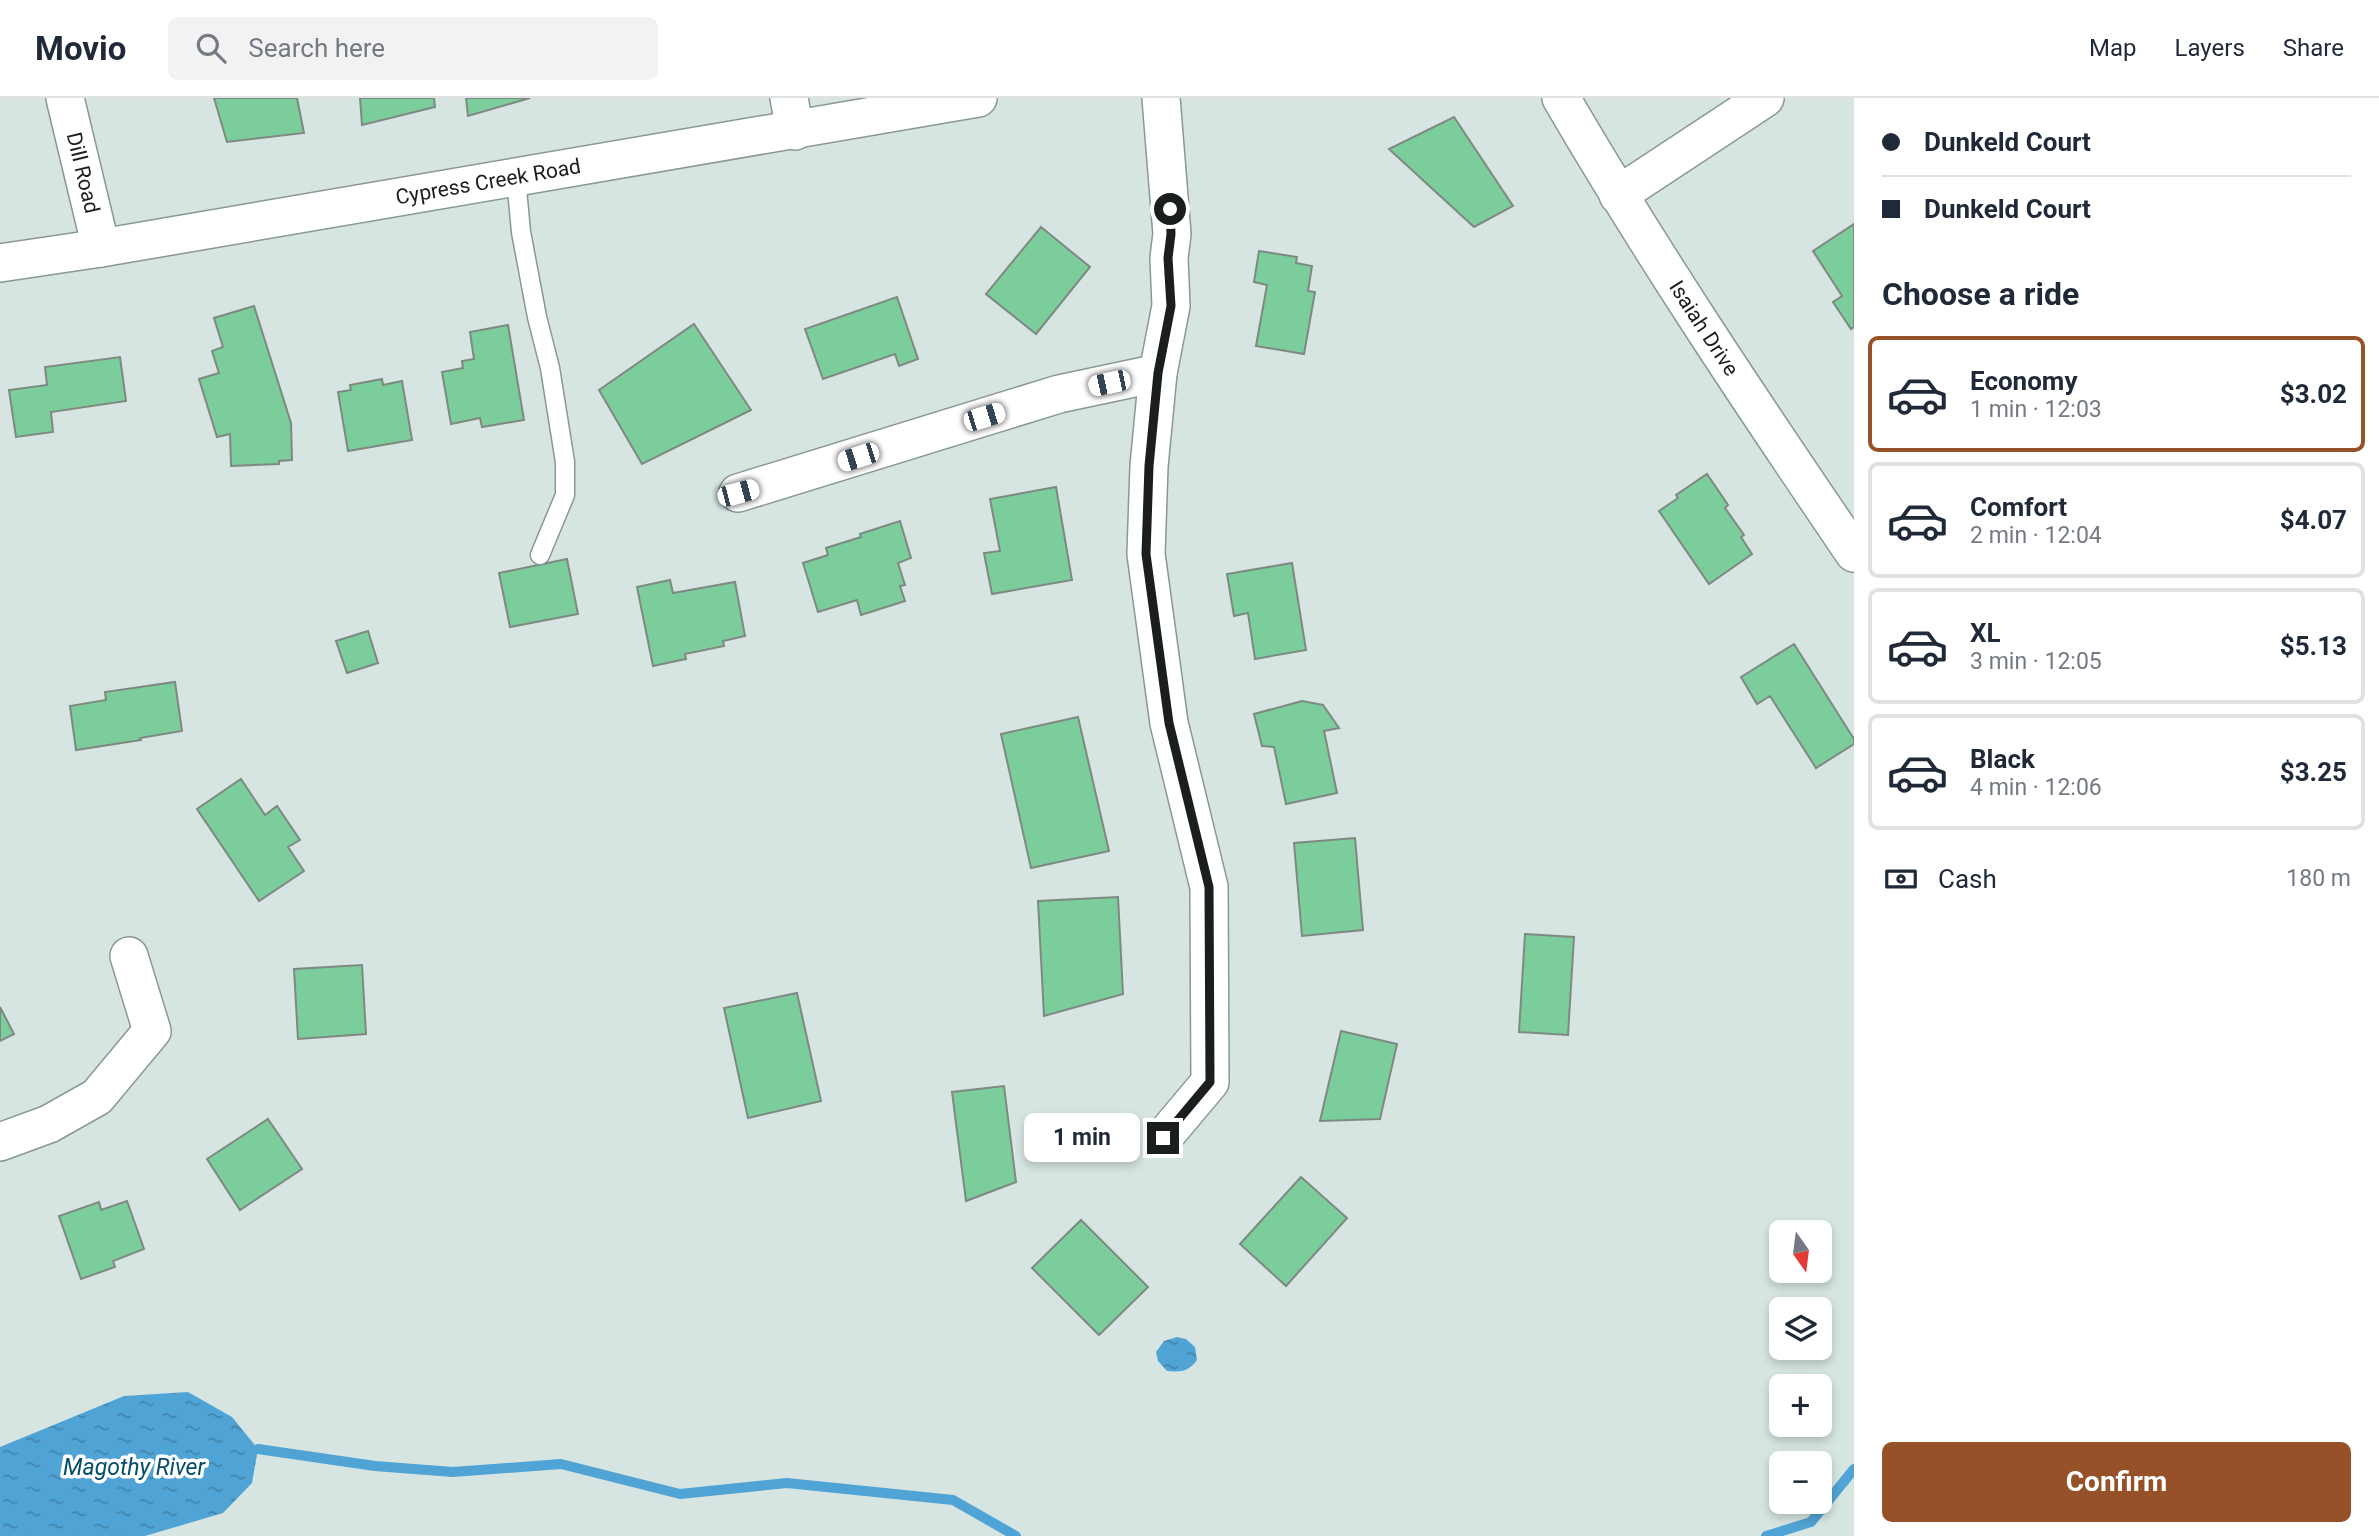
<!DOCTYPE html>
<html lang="en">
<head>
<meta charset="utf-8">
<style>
  body { margin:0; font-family:Roboto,sans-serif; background:#f2f2f3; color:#1f2937; height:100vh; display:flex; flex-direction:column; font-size:26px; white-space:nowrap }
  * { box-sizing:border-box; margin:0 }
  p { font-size:23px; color:#747a83 }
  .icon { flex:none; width:38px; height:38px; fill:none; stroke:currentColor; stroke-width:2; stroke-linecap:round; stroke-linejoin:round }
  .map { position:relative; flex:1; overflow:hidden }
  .drawer { display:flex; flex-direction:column; background:#fff; width:525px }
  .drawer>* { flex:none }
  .guide { display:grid; align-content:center; height:154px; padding:0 28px; background:#fff }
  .needle { width:46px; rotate:166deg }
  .controls { position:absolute; left:1769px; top:1122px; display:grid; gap:14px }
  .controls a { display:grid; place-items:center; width:63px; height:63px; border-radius:10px; background:#fff; box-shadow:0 4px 10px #0003; font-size:35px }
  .end { position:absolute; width:32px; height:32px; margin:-16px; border:9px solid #1a1f1e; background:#fff; box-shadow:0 0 0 4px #fff }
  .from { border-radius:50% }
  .bubble { position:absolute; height:49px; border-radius:10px; background:#fff; box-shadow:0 4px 10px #0003; font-size:23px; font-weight:700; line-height:49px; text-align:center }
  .car { position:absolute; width:21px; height:42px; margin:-21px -10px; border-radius:9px; box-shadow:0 0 5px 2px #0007; background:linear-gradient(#fff 24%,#345 0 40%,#fff 0 76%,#345 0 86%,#fff 0) }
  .guide b { display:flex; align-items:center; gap:24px; height:66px; font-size:26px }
  .guide b+b { border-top:2px solid #e0e1e3 }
  .guide i { width:18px; height:18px; background:#1f2937 }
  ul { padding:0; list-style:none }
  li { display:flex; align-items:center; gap:21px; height:116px; margin:0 14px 10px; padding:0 14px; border:4px solid #e0e1e3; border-radius:10px }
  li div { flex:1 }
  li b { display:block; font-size:26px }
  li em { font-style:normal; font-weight:700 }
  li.current { border-color:#975128 }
  li>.icon { width:63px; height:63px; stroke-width:1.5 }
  h2 { padding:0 28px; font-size:32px; line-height:84px }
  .pay { display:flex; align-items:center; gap:18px; height:77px; padding:0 28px; font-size:26px }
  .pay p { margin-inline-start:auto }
  .button { display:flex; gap:14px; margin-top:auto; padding:14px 28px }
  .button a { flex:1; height:80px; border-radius:10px; background:#975128; color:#fff; font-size:28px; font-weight:700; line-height:80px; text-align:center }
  header { display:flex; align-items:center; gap:42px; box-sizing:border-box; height:98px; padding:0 35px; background:#fff; border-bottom:2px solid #e0e1e3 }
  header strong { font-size:33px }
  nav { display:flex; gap:38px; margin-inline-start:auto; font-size:24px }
  .search { width:490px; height:63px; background:#f2f2f3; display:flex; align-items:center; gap:18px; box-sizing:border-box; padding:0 24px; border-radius:10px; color:#747a83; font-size:26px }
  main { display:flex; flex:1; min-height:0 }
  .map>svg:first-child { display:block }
  .water { fill:url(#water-ripples) }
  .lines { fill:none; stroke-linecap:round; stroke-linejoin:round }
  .stream { stroke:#50a4d5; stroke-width:10 }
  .building { fill:#7bce9b; stroke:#7e8981; stroke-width:2 }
  .lane-casing { stroke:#8a9895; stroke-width:21 }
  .street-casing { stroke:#8a9895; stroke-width:40 }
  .lane { stroke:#fff; stroke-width:18 }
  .street { stroke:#fff; stroke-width:37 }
  .route { stroke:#1a1f1e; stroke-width:9 }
  .labels { text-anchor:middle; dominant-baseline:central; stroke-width:7; stroke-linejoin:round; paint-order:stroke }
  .street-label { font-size:21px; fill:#1a1f1e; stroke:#fff }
  .water-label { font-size:23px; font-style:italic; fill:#044c6c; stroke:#fff }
</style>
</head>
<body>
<header>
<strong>Movio</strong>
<div class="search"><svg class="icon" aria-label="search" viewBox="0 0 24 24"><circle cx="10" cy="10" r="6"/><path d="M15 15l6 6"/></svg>Search here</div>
<nav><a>Map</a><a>Layers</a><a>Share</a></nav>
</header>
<main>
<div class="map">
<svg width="1854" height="1438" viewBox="0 0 1854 1438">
  <defs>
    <pattern id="water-ripples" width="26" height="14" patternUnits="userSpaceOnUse" patternTransform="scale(1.75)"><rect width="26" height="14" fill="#50a4d5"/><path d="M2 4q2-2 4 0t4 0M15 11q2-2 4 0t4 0" fill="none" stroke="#4285ac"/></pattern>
  </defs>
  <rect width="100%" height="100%" fill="#d6e5e2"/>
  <path class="water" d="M1177,1239L1186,1241L1195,1249L1197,1262C1188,1274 1181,1274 1167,1273L1158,1263L1156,1254L1164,1243Z
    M188,1294L232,1319L258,1351L252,1385L223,1415L145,1438H0V1349L124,1298Z"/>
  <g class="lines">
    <path class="stream" d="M258,1351L375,1368L453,1374L561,1366L680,1396L787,1385L953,1402L1016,1438
      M1766,1438L1811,1424L1854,1371"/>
  </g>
  <path class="building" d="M214,0H297L304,35L227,44Z
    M360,0H434L435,9L362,27Z
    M466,0H530L468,18Z
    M1454,19L1513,108L1474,129L1389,51Z
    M1854,126V229L1851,231L1833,204L1842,198L1813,153Z
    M1041,129L1090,169L1036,236L986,196Z
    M1259,153L1297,159L1296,165L1312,168L1308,193L1315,194L1304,256L1256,248L1267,187L1254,184Z
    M897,199L918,261L899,268L895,256L823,281L805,231Z
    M254,208L291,325L292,362L279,363V366L231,368L230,336L217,339L199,281L219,275L212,253L223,249L214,220Z
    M694,226L751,312L642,366L599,292Z
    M508,227L524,322L482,329L480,320L451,326L442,274L463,270L462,263L474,261L470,234Z
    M120,259L126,303L51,314L53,334L16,339L9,292L47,287L45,269Z
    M382,281L383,287L402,283L412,342L348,353L338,294L351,292L350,287Z
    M1707,376L1728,407L1725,410L1744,437L1741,439L1752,456L1709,486L1659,413L1678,400L1676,397Z
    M1056,389L1072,482L992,496L984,455L1000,453L990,401Z
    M900,423L911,460L898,465L905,487L900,488L905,503L861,517L857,502L818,514L803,465L828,457L826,450L861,439L860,436Z
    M567,461L578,516L510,529L499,475Z
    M1292,465L1306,552L1255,561L1248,515L1234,518L1227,476Z
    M670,482L673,495L735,484L745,538L723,543L724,548L685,556L686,561L653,568L637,489Z
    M368,533L378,565L347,575L336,543Z
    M1794,546L1854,641V646L1816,670L1770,598L1757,606L1741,579Z
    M175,584L182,633L140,640L141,642L76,652L70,608L106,602L105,594Z
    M1302,603L1323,607L1339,630L1324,633L1337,695L1286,706L1274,649L1262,648L1254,616Z
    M1078,619L1109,753L1031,770L1001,636Z
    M241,681L265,717L277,708L300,742L288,749L304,773L259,803L197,711Z
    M1355,740L1363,832L1302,838L1294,745Z
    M1118,799L1123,896L1044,918L1038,803Z
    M1525,836L1574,839L1568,937L1519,934Z
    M362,867L366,936L298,941L294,871Z
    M797,895L821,1003L748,1020L724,910Z
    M0,909L14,936L0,943Z
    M1341,933L1397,946L1380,1021L1320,1023Z
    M1004,988L1016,1084L966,1103L952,994Z
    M268,1021L302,1071L240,1112L207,1061Z
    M1301,1079L1347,1120L1286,1188L1240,1146Z
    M127,1103L144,1151L113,1163L115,1169L81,1181L59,1118L99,1104L101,1112Z
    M1081,1122L1148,1189L1099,1237L1032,1170Z"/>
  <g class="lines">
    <defs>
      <path id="lane" d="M516,80L521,134L537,219L550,270L565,364V397L540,457"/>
      <g id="street">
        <path id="s1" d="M65,0L101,150"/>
        <path d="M789,0L795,33"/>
        <path d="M1161,0L1172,136L1169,160L1171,208L1158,275L1149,368L1146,456L1169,625L1209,789L1210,984L1163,1040"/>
        <path id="s2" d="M1561,0C1652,156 1752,305 1854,455"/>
        <path d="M1618,97L1765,0"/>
        <path id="s3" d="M0,165L101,150L978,0"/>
        <path d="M738,395L1059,296L1158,275"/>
        <path d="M0,1044L49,1026L97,999L152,933L129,858"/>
      </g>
    </defs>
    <use href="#lane" class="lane-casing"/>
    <use href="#street" class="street-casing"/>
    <use href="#lane" class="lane"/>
    <use href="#street" class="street"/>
  </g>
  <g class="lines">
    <path class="route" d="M1163,1040L1210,984L1209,789L1169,625L1146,456L1149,368L1158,275L1171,208L1168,160L1171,136L1170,111"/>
  </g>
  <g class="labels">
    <g class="street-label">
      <text stroke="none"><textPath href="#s1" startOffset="77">Dill Road</textPath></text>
      <text stroke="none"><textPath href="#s3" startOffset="495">Cypress Creek Road</textPath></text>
      <text stroke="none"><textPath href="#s2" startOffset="271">Isaiah Drive</textPath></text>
    </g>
    <g class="water-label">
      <text x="134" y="1369">Magothy River</text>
    </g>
  </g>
</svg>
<div class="controls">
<a><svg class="needle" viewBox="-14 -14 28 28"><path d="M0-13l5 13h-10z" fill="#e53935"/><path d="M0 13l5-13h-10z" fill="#747a83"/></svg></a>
<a><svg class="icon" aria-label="layers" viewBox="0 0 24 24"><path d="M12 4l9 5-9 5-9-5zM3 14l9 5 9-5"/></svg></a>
<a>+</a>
<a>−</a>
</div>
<i class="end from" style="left:1170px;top:111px"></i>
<i class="end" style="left:1163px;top:1040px"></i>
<div class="bubble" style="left:1024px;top:1015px;width:116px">1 min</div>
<i class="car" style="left:1109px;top:285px;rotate:258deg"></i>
<i class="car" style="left:984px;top:319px;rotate:73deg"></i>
<i class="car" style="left:858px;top:359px;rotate:252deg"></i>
<i class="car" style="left:738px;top:395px;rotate:75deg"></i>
</div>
<section class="drawer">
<div class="guide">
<b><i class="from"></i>Dunkeld Court</b>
<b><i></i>Dunkeld Court</b>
</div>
<h2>Choose a ride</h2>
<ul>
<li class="current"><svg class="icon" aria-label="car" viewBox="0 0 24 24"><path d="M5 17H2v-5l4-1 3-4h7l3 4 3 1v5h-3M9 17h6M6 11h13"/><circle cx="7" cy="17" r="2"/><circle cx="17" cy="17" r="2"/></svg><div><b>Economy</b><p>1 min · 12:03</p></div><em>$3.02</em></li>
<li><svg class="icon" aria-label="car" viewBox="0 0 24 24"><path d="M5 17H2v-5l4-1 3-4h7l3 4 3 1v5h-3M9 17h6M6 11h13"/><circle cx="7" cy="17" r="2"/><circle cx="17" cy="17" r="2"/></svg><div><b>Comfort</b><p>2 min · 12:04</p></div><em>$4.07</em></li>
<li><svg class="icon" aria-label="car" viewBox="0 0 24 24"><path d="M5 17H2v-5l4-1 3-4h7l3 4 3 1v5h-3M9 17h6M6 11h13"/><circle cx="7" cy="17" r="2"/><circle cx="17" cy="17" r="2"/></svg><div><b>XL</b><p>3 min · 12:05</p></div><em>$5.13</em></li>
<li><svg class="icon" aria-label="car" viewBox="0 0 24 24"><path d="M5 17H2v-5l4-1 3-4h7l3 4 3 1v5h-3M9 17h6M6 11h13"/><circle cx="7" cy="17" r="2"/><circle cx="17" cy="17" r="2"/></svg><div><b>Black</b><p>4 min · 12:06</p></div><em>$3.25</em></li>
</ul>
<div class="pay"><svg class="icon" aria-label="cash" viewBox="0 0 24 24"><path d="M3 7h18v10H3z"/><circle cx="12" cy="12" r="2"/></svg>Cash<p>180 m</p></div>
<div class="button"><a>Confirm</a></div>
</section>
</main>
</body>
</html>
